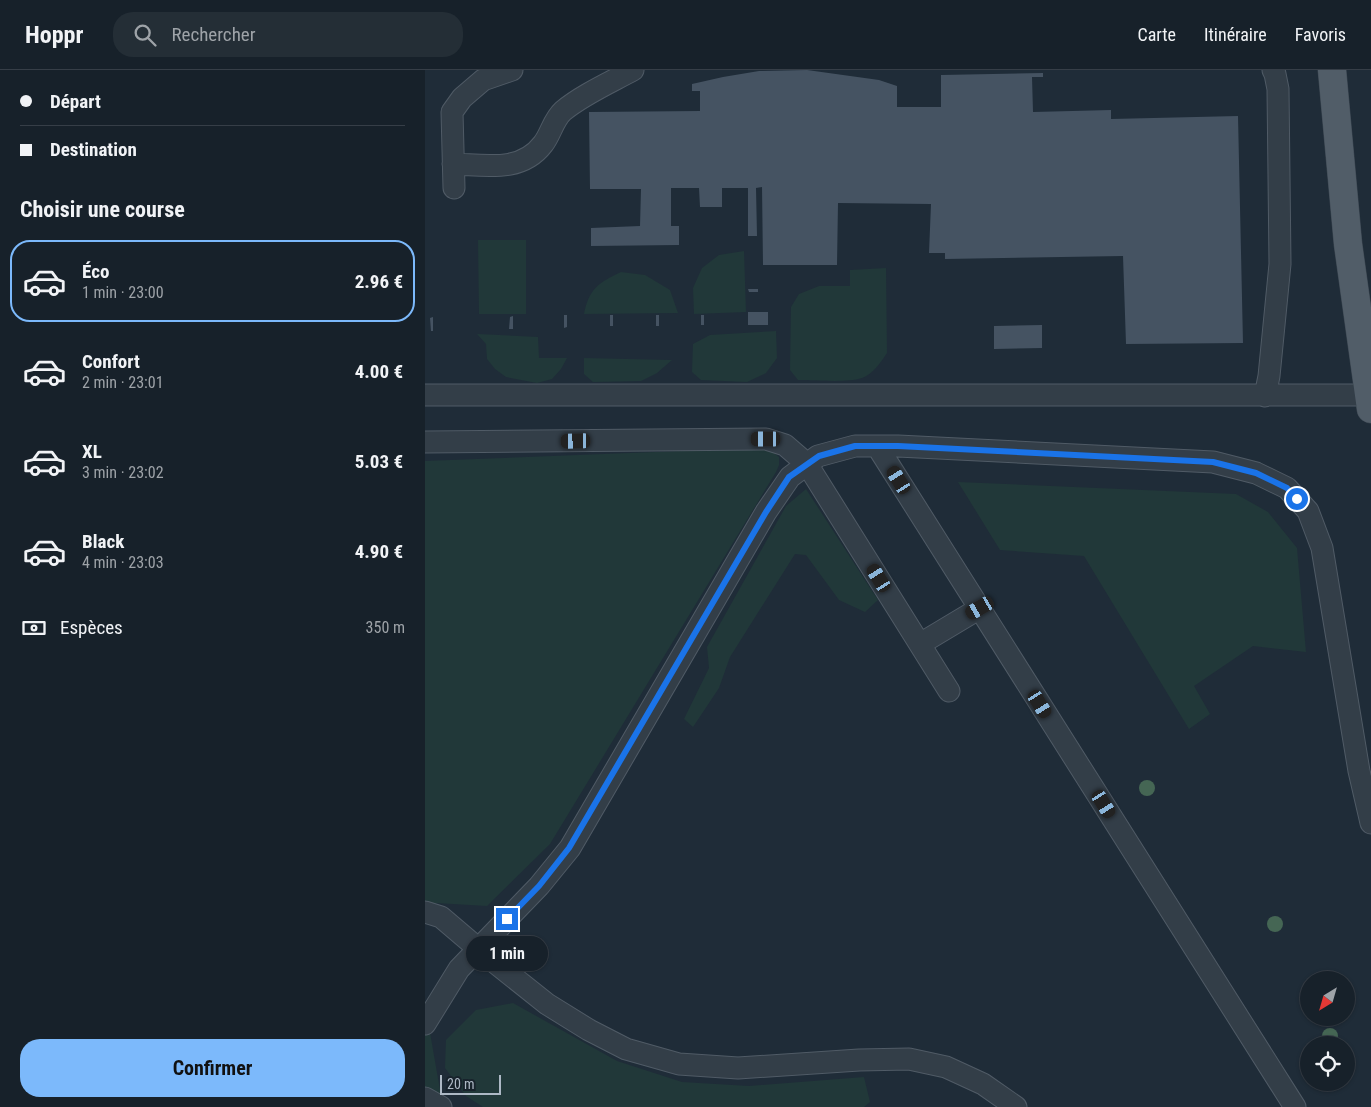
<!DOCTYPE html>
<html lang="fr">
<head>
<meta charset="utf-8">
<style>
  body { margin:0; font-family:"Roboto Condensed",sans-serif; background:#242e36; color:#f1f3f6; height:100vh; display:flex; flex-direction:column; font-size:19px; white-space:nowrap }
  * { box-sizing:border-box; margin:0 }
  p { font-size:16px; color:#9ea3a8 }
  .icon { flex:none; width:28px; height:28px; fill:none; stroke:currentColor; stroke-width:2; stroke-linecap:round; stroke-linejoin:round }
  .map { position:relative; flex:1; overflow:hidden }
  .panel { display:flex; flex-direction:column; background:#17212a; width:425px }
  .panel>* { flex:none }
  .banner { display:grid; align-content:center; height:110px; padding:0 20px; background:#17212a }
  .needle { width:32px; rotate:217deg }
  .fabs { position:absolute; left:875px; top:901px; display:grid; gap:10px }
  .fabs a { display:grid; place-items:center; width:55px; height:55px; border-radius:50%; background:#17212a; box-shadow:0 1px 4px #0004,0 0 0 1px #363e47; font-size:25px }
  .scale { position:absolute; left:15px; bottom:12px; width:61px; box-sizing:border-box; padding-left:5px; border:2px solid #adb8c5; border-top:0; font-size:14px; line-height:18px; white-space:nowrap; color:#adb8c5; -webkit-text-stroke:4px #18232c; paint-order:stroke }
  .end { position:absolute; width:22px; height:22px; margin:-11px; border:6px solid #1a73e8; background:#fff; box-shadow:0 0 0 2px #fff }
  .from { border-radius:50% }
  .bubble { position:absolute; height:35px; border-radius:18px; background:#17212a; box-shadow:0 1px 4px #0004,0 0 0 1px #363e47; font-size:16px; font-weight:700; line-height:35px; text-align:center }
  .car { position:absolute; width:15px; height:30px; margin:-15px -8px; border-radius:6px; box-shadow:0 0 4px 1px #0007; background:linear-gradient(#222 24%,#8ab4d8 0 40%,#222 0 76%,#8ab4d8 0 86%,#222 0) }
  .banner b { display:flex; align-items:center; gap:18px; height:48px; font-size:19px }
  .banner b+b { border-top:1px solid #363e47 }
  .banner i { width:12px; height:12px; background:#f1f3f6 }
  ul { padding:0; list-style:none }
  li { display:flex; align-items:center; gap:15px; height:82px; margin:0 10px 8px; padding:0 10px; border:2px solid transparent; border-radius:20px }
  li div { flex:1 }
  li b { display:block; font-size:19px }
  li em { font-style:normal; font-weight:700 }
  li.on { border-color:#7cb9fb }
  li>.icon { width:45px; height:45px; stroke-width:1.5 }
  h2 { padding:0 20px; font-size:22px; line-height:60px }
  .pay { display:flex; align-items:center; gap:12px; height:55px; padding:0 20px; font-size:19px }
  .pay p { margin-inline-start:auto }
  .cta { display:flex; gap:10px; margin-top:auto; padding:10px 20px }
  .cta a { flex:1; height:58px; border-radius:20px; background:#7cb9fb; color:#111; font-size:20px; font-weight:700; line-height:58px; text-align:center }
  header { display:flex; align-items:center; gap:30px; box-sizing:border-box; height:70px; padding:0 25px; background:#17212a; border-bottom:1px solid #363e47 }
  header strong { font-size:24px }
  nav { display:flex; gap:28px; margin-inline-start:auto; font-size:18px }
  .search { width:350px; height:45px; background:#242e36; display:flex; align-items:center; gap:12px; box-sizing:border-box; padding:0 18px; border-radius:20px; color:#9ea3a8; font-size:19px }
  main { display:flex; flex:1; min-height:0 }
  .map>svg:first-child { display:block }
  .green { fill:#213839 }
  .building { fill:#455362 }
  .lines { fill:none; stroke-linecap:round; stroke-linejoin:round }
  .minor-casing { stroke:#505b66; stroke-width:23 }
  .major-casing { stroke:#3c4752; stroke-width:29 }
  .minor { stroke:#333e48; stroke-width:21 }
  .major { stroke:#515d68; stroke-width:28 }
  .tree { fill:#456654 }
  .route { stroke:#1a73e8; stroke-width:6 }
</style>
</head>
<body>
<header>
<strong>Hoppr</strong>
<div class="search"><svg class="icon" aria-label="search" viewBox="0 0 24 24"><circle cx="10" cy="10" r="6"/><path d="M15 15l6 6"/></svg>Rechercher</div>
<nav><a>Carte</a><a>Itinéraire</a><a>Favoris</a></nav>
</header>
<main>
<section class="panel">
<div class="banner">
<b><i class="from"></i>Départ</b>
<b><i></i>Destination</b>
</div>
<h2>Choisir une course</h2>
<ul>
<li class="on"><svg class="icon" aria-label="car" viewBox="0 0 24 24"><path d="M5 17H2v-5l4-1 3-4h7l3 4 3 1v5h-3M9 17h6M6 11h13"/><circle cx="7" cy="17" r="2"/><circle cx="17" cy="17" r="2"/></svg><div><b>Éco</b><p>1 min · 23:00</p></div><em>2.96 €</em></li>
<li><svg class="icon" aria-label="car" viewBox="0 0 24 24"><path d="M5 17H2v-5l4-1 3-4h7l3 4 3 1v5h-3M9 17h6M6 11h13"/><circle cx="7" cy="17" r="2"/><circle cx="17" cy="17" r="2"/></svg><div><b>Confort</b><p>2 min · 23:01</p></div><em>4.00 €</em></li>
<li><svg class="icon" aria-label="car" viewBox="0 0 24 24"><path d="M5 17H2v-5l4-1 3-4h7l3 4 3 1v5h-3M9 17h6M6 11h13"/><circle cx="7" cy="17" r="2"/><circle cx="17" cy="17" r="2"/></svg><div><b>XL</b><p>3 min · 23:02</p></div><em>5.03 €</em></li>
<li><svg class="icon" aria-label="car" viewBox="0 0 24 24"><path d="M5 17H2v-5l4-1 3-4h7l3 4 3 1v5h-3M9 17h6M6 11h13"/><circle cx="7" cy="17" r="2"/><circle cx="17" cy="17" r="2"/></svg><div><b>Black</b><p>4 min · 23:03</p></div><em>4.90 €</em></li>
</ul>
<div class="pay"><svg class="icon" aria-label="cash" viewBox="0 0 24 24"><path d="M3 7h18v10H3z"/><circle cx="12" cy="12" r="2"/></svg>Espèces<p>350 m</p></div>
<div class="cta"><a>Confirmer</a></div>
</section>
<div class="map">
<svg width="946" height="1037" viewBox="0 0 946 1037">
  <rect width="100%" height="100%" fill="#1f2c38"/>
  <path class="green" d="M53,170H101V244H54Z
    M319,181L321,242L269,244L268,218L277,198L294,185Z
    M461,198L462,283C456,292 448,304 437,308C422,313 391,310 373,310L365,300L366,237L374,224L394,216H425V200Z
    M196,202L220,205L245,220L253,243L159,244C164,219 173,213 196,202Z
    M351,261L352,288L341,303L322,312L276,310L267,302L268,274L285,265Z
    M52,264L113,267L114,288H142L136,299L127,309L112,313L81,307L70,299L62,289L61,274Z
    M159,288L247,290L232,303L216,311L168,312L159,304Z
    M333,378L345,380L354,387V395L351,402L125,774L62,836L11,833L0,850V391Z
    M533,412L811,424L843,442L872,478L881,582L828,576L769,616L785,644L764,659L659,486L575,480Z
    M381,419L453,530L440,542L414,530L381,485L370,484L305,587L294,618L268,657L259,649L284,598L282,577L361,436Z
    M88,933L192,991L257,1012L324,1016L439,1007L445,1032L439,1037H58L41,1026L20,998L21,970L51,940Z
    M0,934L18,1037H0Z"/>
  <path class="building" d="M382,0L454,10L472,16V37H516V5L618,3V7H607L608,42L686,40V49L813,46L818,273L701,274L698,186L520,189V183H504L506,134L413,133L412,195H338L337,117L331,118L332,166H323V118H297V137H275L274,118H246V156H254V175L166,176V158L215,156L216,119H165L164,42L275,41V21H267V14L298,7L334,1Z
    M323,219H333V222H324Z
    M323,242H343V255H323Z
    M139,245H142V257L139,258Z
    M185,245H188V256H185Z
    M231,245H234V256H231Z
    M276,245H279V255H276Z
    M88,246V259H84L85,247Z
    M8,247V261H6L5,248Z
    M617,255V278L569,279V256Z"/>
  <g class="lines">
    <defs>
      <path id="minor" d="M28,94C61,95 96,103 118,74C126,64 128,50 138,41C157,25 186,12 208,0
        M29,118L27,42L37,28L58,10L87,0
        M0,325H944
        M840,326L844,306L855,194L853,19L850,4L848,0
        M0,372L341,369L360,375L382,394L524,621
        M452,376L870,1037
        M495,574L555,538
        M0,842L16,847L63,887L122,934L164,960L201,979L254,994L313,998L434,990L484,989L521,997L558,1014L591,1037
        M0,954L34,899L114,816L145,778L341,442L365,407L393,386L430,376H473L788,392L831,403L862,418L883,441L897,478L934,701L946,753
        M0,1028L16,1037"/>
      <path id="major" d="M907,0L923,174L946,339"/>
    </defs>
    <use href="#minor" class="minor-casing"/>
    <use href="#major" class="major-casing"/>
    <use href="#minor" class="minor"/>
    <use href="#major" class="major"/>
  </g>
  <g class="tree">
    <circle cx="722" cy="718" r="8"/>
    <circle cx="850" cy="854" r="8"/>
    <circle cx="905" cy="966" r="8"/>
  </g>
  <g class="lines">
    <path class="route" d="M82,849L114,816L144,778L341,442L364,407L394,386L430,376H473L788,392L831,403L862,418L872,429"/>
  </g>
</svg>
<div class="fabs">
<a><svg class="needle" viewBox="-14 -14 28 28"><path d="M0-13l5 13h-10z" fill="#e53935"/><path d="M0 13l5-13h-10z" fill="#9ea3a8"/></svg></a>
<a><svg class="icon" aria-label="locate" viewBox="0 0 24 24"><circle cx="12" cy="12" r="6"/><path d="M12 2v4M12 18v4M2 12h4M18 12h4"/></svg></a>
</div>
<div class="scale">20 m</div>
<i class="end from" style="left:872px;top:429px"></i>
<i class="end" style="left:82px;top:849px"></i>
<div class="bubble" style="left:41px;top:866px;width:82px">1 min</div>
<i class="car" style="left:341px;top:369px;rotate:270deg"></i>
<i class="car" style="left:151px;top:371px;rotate:269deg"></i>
<i class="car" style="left:474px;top:410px;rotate:328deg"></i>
<i class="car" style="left:454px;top:508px;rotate:328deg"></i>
<i class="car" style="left:555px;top:538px;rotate:240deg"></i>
<i class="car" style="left:615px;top:634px;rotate:148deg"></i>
<i class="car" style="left:679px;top:734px;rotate:148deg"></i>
</div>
</main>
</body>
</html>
